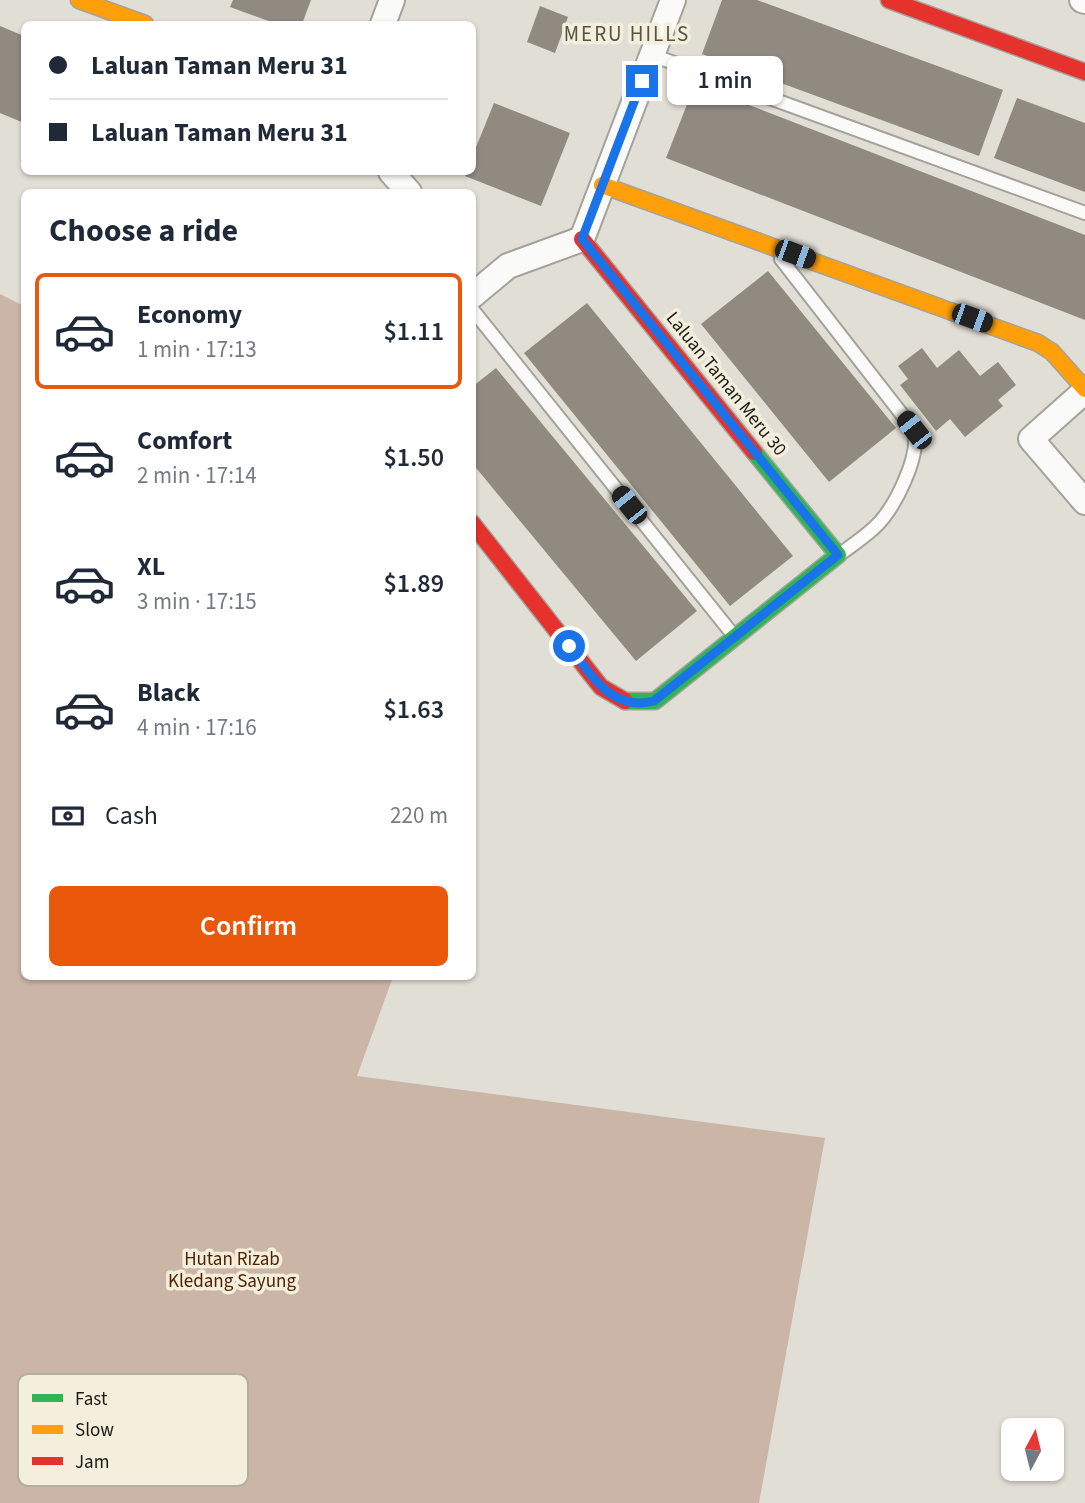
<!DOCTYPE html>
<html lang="en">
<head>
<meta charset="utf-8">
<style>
  body { margin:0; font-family:"Source Sans 3",sans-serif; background:#f6f6f7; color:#1f2937; height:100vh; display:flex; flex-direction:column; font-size:26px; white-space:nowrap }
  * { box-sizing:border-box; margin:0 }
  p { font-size:23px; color:#747a83 }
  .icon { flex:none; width:38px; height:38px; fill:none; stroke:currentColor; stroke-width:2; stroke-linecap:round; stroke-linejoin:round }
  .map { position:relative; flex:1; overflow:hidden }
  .side { position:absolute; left:21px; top:189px; width:455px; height:791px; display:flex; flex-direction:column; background:#fff; border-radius:10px; box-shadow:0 2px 5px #0004 }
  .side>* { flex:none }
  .top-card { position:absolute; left:21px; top:21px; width:455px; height:154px; border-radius:10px; box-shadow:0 2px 5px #0004; display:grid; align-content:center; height:154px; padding:0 28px; background:#fff }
  .needle { width:46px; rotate:7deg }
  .tools { position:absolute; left:1001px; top:1418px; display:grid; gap:14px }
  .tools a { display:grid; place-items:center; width:63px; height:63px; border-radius:10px; background:#fff; box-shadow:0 2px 5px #0004; font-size:35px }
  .end { position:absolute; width:32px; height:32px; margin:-16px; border:9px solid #1a73e8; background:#fff; box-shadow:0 0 0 4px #fff }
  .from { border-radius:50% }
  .bubble { position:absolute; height:49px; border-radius:10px; background:#fff; box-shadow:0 2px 5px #0004; font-size:23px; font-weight:600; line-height:49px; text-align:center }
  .car { position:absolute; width:21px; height:42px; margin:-21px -10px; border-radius:9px; box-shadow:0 0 5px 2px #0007; background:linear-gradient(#222 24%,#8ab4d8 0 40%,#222 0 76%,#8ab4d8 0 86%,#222 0) }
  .top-card b { display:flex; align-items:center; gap:24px; height:66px; font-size:26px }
  .top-card b+b { border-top:2px solid #e0e1e3 }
  .top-card i { width:18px; height:18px; background:#1f2937 }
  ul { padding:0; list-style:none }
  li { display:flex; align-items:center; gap:21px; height:116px; margin:0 14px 10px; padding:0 14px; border:4px solid transparent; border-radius:10px }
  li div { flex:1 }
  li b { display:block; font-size:26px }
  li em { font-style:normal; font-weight:600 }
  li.current { border-color:#ea580c }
  li>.icon { width:63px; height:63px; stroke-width:1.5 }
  h2 { padding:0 28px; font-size:32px; line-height:84px }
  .pay { display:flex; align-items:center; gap:18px; height:77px; padding:0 28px; font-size:26px }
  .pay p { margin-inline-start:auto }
  .button { display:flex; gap:14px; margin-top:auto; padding:14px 28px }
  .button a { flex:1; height:80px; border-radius:10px; background:#ea580c; color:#fff; font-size:28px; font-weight:600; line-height:80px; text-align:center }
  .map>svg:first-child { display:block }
  .forest { fill:#cab5a7 }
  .building { fill:#908a81 }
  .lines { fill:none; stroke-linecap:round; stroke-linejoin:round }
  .lane-casing { stroke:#a4a29b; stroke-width:16 }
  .street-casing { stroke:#a4a29b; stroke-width:28 }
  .fast-casing { stroke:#a4a29b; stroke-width:19 }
  .slow-casing { stroke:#a4a29b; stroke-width:19 }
  .jam-casing { stroke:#a4a29b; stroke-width:19 }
  .lane { stroke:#fafaf9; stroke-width:12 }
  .street { stroke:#fafaf9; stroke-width:24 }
  .fast { stroke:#30b455; stroke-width:16 }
  .slow { stroke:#ff9f0a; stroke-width:16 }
  .jam { stroke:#e5322d; stroke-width:16 }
  .route { stroke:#1a73e8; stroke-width:9 }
  .labels { text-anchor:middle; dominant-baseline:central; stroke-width:7; stroke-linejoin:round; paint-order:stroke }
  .street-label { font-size:19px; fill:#1c1a14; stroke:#f4eedc }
  .park-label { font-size:19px; fill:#502302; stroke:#f4eedc }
  .neighbourhood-label { font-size:21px; letter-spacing:2px; fill:#575243; stroke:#f4eedc }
  .key { fill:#f4eedc; stroke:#b3aea0; stroke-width:2 }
  .key-label { font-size:19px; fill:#1c1a14 }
</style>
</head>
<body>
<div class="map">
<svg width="1085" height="1503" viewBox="0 0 1085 1503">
  <rect width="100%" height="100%" fill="#e1ded5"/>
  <path class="forest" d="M0,294L24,306V976L393,977L357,1076L825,1138L759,1503H0Z"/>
  <path class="building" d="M233,0H311L302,24H277L230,7Z
    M722,0H757L1003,90L979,156L702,54Z
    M540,6L568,17L555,53L527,42Z
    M0,26L24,36V123L0,113Z
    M695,84L1085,235V320L666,158Z
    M1017,98L1085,123V192L994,158Z
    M494,103L570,133L541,206L465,176L467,172H472V157Z
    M768,271L896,428L829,482L701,324Z
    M587,303L793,556L730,606L524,353Z
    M922,348L937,368L959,350L980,376L998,362L1016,385L998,400L1003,406L965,437L950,419L936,431L900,385L908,379L898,366Z
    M496,368L697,611L636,661L472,463V387Z"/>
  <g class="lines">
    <defs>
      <path id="lane" d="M652,55L1085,213
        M781,259L914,430C921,456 894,510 874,528C863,538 851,546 839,555
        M472,309L734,636"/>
      <path id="street" d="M1082,0L1085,1
        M383,24L392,0
        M391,172L409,192
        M472,296L508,266L582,239L673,0
        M1085,391L1031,439L1085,502"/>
      <path id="fast" d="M625,701H655L838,555L754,452"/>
      <path id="slow" d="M79,0L145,24
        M602,185L1038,343L1052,352L1085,389"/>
      <path id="jam" d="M889,0L1085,72
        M582,239L754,452
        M472,523L601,687L625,701"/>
    </defs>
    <use href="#lane" class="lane-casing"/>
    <use href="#street" class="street-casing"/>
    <use href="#fast" class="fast-casing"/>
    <use href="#slow" class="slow-casing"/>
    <use href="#jam" class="jam-casing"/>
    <use href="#lane" class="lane"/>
    <use href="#street" class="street"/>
    <use href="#fast" class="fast"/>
    <use href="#slow" class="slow"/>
    <use href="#jam" class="jam"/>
  </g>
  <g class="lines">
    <path class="route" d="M569,646C592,676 612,712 654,701L838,555L582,239L642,81"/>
  </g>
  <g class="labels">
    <g class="street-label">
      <text transform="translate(726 384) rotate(51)">Laluan Taman Meru 30</text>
    </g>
    <g class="park-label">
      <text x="232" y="1259">Hutan Rizab<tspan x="232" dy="22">Kledang Sayung</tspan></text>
    </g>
    <g class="neighbourhood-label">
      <text x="627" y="34">MERU HILLS</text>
    </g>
  </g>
  <rect x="18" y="1374" width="230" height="112" rx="10" class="key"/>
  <rect x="32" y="1394" width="31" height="8" fill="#30b455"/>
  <rect x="32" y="1425" width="31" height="9" fill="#ff9f0a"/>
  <rect x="32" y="1457" width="31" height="8" fill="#e5322d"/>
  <g class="key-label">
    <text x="75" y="1405">Fast</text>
    <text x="75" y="1436">Slow</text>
    <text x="75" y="1468">Jam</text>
  </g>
</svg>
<div class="tools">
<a><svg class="needle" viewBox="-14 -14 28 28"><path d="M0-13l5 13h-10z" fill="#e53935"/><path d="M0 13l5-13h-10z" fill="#747a83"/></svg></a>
</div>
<i class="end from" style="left:569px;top:646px"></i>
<i class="end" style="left:642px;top:81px"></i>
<div class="bubble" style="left:667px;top:56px;width:116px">1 min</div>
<i class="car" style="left:795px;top:254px;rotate:110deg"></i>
<i class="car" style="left:972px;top:318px;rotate:110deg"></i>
<i class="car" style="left:914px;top:430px;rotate:322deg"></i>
<i class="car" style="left:629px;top:505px;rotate:321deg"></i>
<div class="top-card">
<b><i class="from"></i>Laluan Taman Meru 31</b>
<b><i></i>Laluan Taman Meru 31</b>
</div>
<section class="side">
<h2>Choose a ride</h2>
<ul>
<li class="current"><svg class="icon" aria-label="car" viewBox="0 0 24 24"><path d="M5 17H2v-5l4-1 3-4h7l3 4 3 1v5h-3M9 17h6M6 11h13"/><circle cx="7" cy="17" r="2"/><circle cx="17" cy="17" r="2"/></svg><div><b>Economy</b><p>1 min · 17:13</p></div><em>$1.11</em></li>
<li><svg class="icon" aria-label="car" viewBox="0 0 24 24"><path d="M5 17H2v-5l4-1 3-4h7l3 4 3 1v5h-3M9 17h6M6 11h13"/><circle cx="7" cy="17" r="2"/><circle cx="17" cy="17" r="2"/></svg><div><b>Comfort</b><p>2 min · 17:14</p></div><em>$1.50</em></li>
<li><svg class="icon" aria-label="car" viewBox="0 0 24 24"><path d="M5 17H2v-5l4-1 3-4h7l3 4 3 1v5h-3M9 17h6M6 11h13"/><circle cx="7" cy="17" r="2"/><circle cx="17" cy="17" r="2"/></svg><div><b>XL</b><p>3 min · 17:15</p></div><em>$1.89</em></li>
<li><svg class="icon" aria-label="car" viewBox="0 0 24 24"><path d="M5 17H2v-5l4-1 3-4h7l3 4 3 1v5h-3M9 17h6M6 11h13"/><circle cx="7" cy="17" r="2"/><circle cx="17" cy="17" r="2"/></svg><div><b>Black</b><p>4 min · 17:16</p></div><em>$1.63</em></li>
</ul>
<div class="pay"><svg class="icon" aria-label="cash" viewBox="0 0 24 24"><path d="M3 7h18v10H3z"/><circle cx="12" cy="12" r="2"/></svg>Cash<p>220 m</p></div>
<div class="button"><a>Confirm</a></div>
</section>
</div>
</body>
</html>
